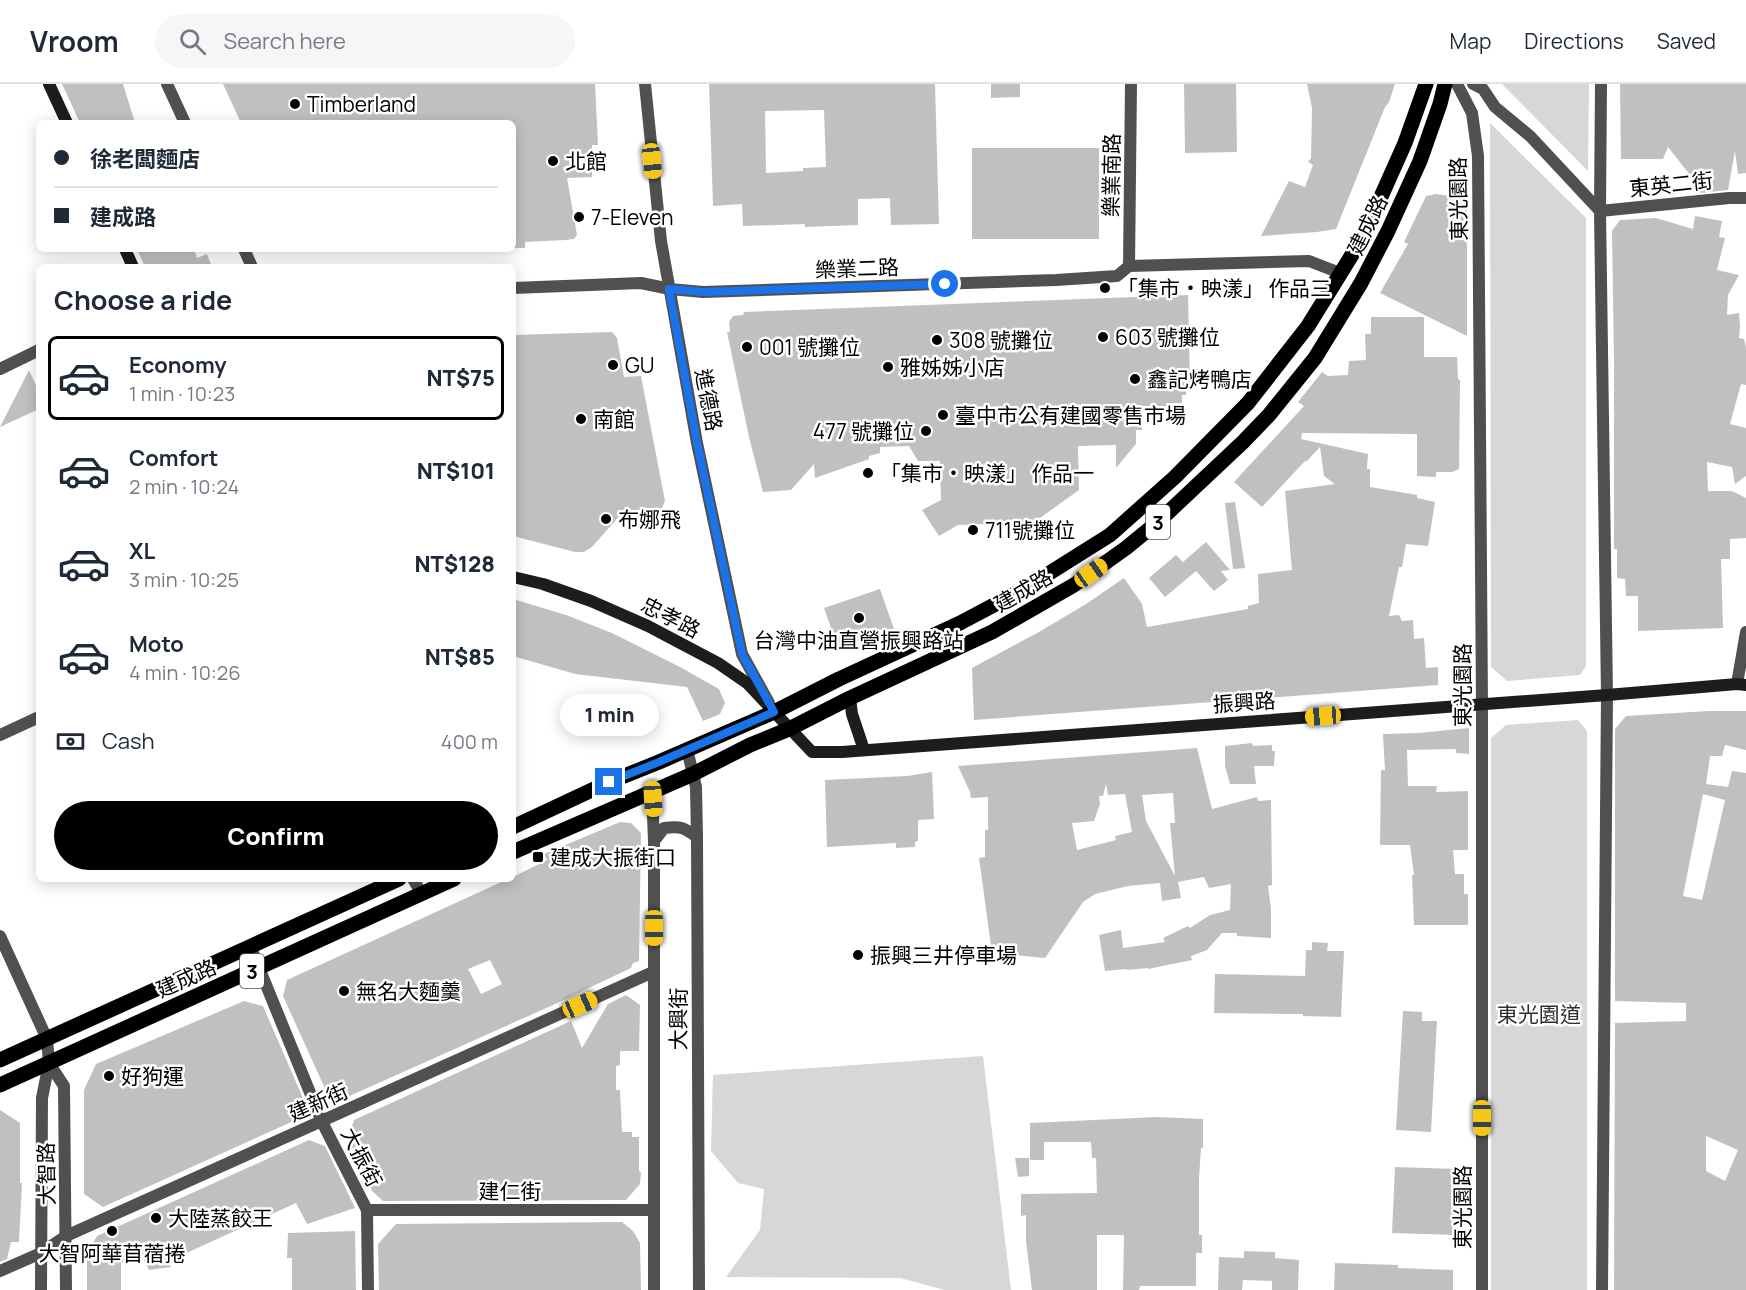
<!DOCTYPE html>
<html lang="en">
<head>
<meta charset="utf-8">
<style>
  body { margin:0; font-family:Manrope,"Noto Sans TC",sans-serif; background:#f6f6f7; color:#1f2937; height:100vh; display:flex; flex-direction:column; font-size:22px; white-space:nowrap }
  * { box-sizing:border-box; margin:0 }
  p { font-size:20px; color:#747a83 }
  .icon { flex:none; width:33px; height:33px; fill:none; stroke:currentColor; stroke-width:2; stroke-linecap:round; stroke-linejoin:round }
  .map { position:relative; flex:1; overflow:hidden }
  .sheet { position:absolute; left:36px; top:180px; width:480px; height:618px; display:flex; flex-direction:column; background:#fff; border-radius:9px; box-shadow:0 3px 15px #0003 }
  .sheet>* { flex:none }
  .banner { position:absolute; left:36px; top:36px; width:480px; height:132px; border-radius:9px; box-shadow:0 3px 15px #0003; display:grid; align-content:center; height:132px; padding:0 18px; background:#fff }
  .end { position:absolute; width:27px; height:27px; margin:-14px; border:8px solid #1a73e8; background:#fff; box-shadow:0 0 0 3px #fff }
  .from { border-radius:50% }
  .bubble { position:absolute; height:42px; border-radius:21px; background:#fff; box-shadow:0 3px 15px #0003; font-size:20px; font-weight:800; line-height:42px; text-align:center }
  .car { position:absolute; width:18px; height:36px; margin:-18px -9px; border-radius:8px; box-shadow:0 0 4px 2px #0007; background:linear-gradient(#f5c518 24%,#345 0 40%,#f5c518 0 76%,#345 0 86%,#f5c518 0) }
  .banner b { display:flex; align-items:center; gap:21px; height:57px; font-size:22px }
  .banner b+b { border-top:2px solid #e0e1e3 }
  .banner i { width:15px; height:15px; background:#1f2937 }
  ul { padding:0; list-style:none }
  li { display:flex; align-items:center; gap:18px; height:84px; margin:0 12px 9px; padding:0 6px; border:3px solid transparent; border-radius:9px }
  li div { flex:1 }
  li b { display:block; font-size:22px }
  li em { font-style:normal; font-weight:800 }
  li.current { border-color:#000 }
  li>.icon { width:54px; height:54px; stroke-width:1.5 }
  h2 { padding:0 18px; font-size:27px; line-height:72px }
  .pay { display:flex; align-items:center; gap:15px; height:66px; padding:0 18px; font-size:22px }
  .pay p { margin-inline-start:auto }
  .button { display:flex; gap:12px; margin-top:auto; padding:12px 18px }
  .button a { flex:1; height:69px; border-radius:36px; background:#000; color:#fff; font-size:24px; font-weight:800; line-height:69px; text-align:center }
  header { display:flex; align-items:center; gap:36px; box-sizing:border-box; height:84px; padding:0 30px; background:#fff; border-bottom:2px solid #e0e1e3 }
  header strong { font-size:28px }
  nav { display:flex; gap:33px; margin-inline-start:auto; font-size:21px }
  .search { width:420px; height:54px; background:#f6f6f7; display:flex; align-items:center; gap:15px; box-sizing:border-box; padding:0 21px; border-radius:33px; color:#747a83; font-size:22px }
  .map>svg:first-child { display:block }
  .green { fill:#d7d7d7 }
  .building { fill:#c0c0c0; fill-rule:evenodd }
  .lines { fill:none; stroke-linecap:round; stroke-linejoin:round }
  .minor { stroke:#505050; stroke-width:12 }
  .tertiary { stroke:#505050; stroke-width:12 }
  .secondary { stroke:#1d1d1d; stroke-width:12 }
  .primary { stroke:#000; stroke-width:15 }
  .route { stroke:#1a73e8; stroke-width:8 }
  .poi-dot { fill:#000; stroke:#fff; stroke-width:2 }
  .labels { text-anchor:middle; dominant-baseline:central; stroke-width:5; stroke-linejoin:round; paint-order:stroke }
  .shield { fill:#fff; stroke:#4c4c4c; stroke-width:1.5 }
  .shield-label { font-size:20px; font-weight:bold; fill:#000 }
  .poi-label { font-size:21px; fill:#000; stroke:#fff; text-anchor:start }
  .street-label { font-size:21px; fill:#000; stroke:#fff }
  .park-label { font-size:21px; fill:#2e2e2e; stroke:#fff }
</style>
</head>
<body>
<header>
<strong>Vroom</strong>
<div class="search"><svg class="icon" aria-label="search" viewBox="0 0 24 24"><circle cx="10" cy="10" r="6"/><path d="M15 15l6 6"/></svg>Search here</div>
<nav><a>Map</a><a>Directions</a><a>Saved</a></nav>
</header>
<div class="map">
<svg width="1746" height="1206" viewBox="0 0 1746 1206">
  <rect width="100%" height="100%" fill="#fff"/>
  <path class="green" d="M1502,0H1589L1588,87L1583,82Z
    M1490,39L1586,134V582L1580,591L1507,597L1491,583Z
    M1578,636L1587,647V1206H1491V654L1506,641Z
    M983,972L1011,1206H945L900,1194L726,1193L760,1146L764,1105L738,1099L711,1067L713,991Z"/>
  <path class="building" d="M62,0H123L135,39H80Z
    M223,0H595L598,61H592V93L567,94L577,151L574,155L566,156L525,158V164H513V39H241Z
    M709,0H935L939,140L891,141L890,114L858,115V141L805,143V140L743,142L742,120L713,122ZM824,26L826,83L803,84V87L766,89L765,27Z
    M991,0H1020V13L991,14Z
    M1184,0H1236L1237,68L1185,69Z
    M1307,0H1395L1389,18L1385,23L1336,145L1317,148L1261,152L1289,97L1305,103L1313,81L1308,78L1311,74L1312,24Z
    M1620,0H1746V89L1738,90L1735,67L1728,106L1699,109L1698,90L1690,91L1668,63L1663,75H1621Z
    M972,64H1099V155H972Z
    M1463,78V114L1467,121V252L1380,209L1408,160L1404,158L1426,112L1436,110L1451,112L1450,79Z
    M1695,132L1722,137L1719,153L1725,154L1717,186L1739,191L1728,211L1727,231L1739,229L1740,242L1739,254L1744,255L1746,264V301L1741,300L1730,340L1746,344V392L1735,400L1732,383L1707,378L1708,407H1732L1746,414V454L1730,455V475H1721L1723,544L1638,547V512H1626L1625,495L1617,494V465H1614V277L1612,147L1620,136L1656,134L1693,145Z
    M137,165H194L197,174L207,170L212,183H145Z
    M1188,211L1190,302H1186V311H1182V319H1166V324L1141,325L1142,346H1136V360L1116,384V361L1078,362L1079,406L1040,434L1039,438L958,441L939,452L922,426L941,416L940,377H918L909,362L880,363V369L869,372V375L815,394L814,380L791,406L763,408L749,353L727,248H730L729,238L733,232L743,231L744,228Z
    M1371,233H1424V273H1457L1458,295L1460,296L1459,385L1452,388H1436V393L1417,392V350L1302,349L1301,355L1368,370L1367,385H1370V403L1417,411V414L1435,418L1428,462L1406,460L1402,483H1399L1389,532L1399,531L1402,537L1413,536L1414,555L1424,554L1426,584L1438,583V601L974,636L972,584L1039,548L1086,520L1124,494L1142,520L1147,543L1248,525V522L1259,519L1258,490L1292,486L1285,407L1335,400L1324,392L1320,363L1306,378L1305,377L1262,423L1234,398L1304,322L1298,318L1322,288L1328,292L1348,291L1349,277L1366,276L1365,250H1371Z
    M612,248L617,254L624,293L641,292L665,417L662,424L643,443L623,428L592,463L584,468H575L513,452V251Z
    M29,286L39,308V325L0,343Z
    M1235,418L1245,484L1233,485L1225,419Z
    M1206,458L1230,486L1221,487L1228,496L1214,507L1196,487L1165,513L1149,494L1176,471L1183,478Z
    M880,505L894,545L838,564L824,524Z
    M513,515L566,531L612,549L680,583L719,605L725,619L720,630L703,637L687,603L575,590L513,572Z
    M1709,627H1746V666L1725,661L1722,672H1710L1706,700L1728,703L1732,687L1746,689V1206H1614L1615,939L1686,937V919L1615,917V645L1626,632ZM1703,710L1725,716L1702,816L1683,812ZM1706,1052L1738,1066L1725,1097L1706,1087Z
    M1469,644V670L1456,669V665L1407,666L1408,702H1437L1436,708L1468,707V766H1453L1455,790H1464V810H1468V841H1414L1412,791H1414L1410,761H1380L1381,686H1385L1383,650L1419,649Z
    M1252,659L1253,662L1272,661V667H1275L1274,682H1254L1256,700H1230L1225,682V662Z
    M1197,664L1212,725L1257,713L1258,717L1271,716L1272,801L1268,802L1271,826V854L1237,852V849H1222L1207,866L1191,872L1192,876L1148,885V884L1127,886L1126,885L1105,887L1099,851L1121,846L1123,864L1165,858L1163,854L1188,842L1190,844L1210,831L1230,826L1231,800L1209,804L1204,793L1178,798L1181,814L1162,817L1160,799L1128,802L1095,810L1083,818L1045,874L992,869L979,774L985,773V746H988V713L971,714L970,708L958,682ZM1106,700L1108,711L1125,710L1132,748L1115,752L1116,756L1077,766L1072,739L1094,737L1100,720L1099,712H1103ZM1173,709L1175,739H1170L1175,792L1146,737L1142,711Z
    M932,688L934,735L918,736V757L915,758V763L896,764V759L827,763L825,696L907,692Z
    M620,738L631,739L641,749L639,877L633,879L631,884L553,921L345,1014L327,1009L283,912L287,896L508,795H513V793L547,776L544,770ZM490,876L502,900L481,910L468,885Z
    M1312,858L1328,859L1327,867H1344L1341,933L1303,932V930L1214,929L1215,890L1305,892L1306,866H1312Z
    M626,911L640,921L639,967H620V981L616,982V1006H620L622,1048H632V1053H639V1087L641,1088L640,1100L626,1116L383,1117L372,1107L348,1054L354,1036L571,937L582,964L608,920Z
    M244,917L263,922L306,1021L298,1035L103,1123L84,1110V1006L96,980Z
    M1403,927L1422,928V937H1437L1431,1048L1396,1046Z
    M0,1026L20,1039V1099H22L19,1158H11L7,1175L0,1178Z
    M1157,1033L1203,1035V1064H1201L1199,1095V1151H1202V1169H1196V1202H1140L1139,1206H1123L1124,1151H1097V1206H1032L1026,1157V1131L1021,1132V1110L1097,1109L1096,1074H1092L1091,1058H1044V1076H1030V1039Z
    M309,1056L325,1062L355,1124L307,1140L296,1119L169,1177L171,1183L149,1186L141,1170L121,1179V1206H87V1170L97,1152Z
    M1015,1074H1029V1092L1018,1093Z
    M1395,1083L1457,1085L1455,1151L1392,1149Z
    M622,1138L633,1147L640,1159L641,1206H379L378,1160L396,1140Z
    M355,1147L356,1206H292V1174H287L288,1149Z
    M1244,1167L1275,1168V1174L1299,1176L1298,1206H1272V1197L1243,1196L1242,1206H1218L1219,1173L1244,1174Z
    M1335,1179L1398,1181V1184L1453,1186V1206H1334Z"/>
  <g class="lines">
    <path class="minor" d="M167,0L185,39
      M645,0L661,157L697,359L742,570L769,619
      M1457,0L1472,29L1478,72L1482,620V1206
      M1473,0L1483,5L1495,23L1530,52L1600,127L1729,114H1746
      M1601,0L1600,127L1607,611L1602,1206
      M244,165L252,183
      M1129,182L1131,0
      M513,204L641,199L670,205L703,208L1056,196L1117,192L1129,182L1309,177L1340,189
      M0,285L39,266
      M1737,600L1746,548
      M0,651L39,633
      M687,665L696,703L697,753L699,1206
      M652,707L654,757V1206
      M654,757L664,744C681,742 683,743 697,753
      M413,795L422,810
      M251,864L322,1038L367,1126L368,1206
      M367,1126H653
      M0,1187L41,1169L66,1152L653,888"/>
    <path class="tertiary" d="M0,852L47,955L49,979L42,1014L41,1206
      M49,979L64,1002L66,1206"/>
    <path class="secondary" d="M49,0L67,39
      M125,165L133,183
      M513,493L543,500L591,517L648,542L718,579L747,599L812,668H842L1607,611L1737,600L1746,601
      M850,614L852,630L864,666"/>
    <path class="primary" d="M513,743L609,698L659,678L774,628L839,595L960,539L1024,505L1110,451L1175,393L1248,319L1308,242L1363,153L1405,59L1426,0
      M513,768L693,690L750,661L789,645L850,614L992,548L1074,501L1126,464L1159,437L1243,358L1269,331L1315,274L1361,199L1388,147L1420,77L1440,20L1445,0
      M0,976L399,795
      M0,1001L454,795"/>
  </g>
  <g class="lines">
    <path class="route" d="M609,698L659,678L774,628L742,570L697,359L669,205L703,208L945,200"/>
  </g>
  <g class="poi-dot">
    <circle cx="295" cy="20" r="6"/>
    <circle cx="553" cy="77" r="6"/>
    <circle cx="579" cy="133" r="6"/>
    <circle cx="1105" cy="204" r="6"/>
    <circle cx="1103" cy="253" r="6"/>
    <circle cx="937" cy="256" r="6"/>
    <circle cx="747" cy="263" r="6"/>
    <circle cx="613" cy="281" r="6"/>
    <circle cx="888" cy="283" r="6"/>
    <circle cx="1135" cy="295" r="6"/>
    <circle cx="943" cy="331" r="6"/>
    <circle cx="581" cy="335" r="6"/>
    <circle cx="926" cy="347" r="6"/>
    <circle cx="868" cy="389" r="6"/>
    <circle cx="606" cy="435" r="6"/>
    <circle cx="973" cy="446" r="6"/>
    <circle cx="859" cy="534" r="6"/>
    <rect x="532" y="767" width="12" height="12" rx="3"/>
    <circle cx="858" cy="871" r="6"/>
    <circle cx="344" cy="907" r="6"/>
    <circle cx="109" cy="992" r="6"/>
    <circle cx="156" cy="1134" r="6"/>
    <circle cx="112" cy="1147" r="6"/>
  </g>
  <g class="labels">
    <g class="shield">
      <rect x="1146" y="421" width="24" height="34" rx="4.5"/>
      <rect x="240" y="870" width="24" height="34" rx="4.5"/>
    </g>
    <g class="shield-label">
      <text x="1158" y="438">3</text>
      <text x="252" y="887">3</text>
    </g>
    <g class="poi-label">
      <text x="307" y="20">Timberland</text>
      <text x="565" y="77">北館</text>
      <text x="591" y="133">7-Eleven</text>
      <text x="1117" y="204">「集市‧映漾」 作品三</text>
      <text x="1115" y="253">603 號攤位</text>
      <text x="949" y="256">308 號攤位</text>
      <text x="759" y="263">001 號攤位</text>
      <text x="625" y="281">GU</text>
      <text x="900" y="283">雅姊姊小店</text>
      <text x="1147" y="295">鑫記烤鴨店</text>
      <text x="955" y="331">臺中市公有建國零售市場</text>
      <text x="593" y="335">南館</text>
      <text x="914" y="347" text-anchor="end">477 號攤位</text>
      <text x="880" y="389">「集市‧映漾」 作品一</text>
      <text x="618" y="435">布娜飛</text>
      <text x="985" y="446">711號攤位</text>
      <text x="859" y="556" text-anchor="middle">台灣中油直營振興路站</text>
      <text x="550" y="773">建成大振街口</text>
      <text x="870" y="871">振興三井停車場</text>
      <text x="356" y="907">無名大麵羹</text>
      <text x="121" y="992">好狗運</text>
      <text x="168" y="1134">大陸蒸餃王</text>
      <text x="112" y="1169" text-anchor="middle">大智阿華苜蓿捲</text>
    </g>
    <g class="street-label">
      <text transform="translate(1111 91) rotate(-89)">樂業南路</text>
      <text transform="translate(1671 100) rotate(-6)">東英二街</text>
      <text transform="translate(1458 115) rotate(-91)">東光園路</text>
      <text transform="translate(1367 141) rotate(-64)">建成路</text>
      <text transform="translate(857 184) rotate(-2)">樂業二路</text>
      <text transform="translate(709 316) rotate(79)">進德路</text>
      <text transform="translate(1023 506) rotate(-30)">建成路</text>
      <text transform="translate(671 533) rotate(27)">忠孝路</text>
      <text transform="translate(1462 601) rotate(-90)">東光園路</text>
      <text transform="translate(1244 618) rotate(-4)">振興路</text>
      <text transform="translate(186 894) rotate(-24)">建成路</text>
      <text transform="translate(678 935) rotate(-90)">大興街</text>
      <text transform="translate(318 1018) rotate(-24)">建新街</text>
      <text transform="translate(362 1073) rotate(63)">大振街</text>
      <text transform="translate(46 1090) rotate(-91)">大智路</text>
      <text x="510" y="1107">建仁街</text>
      <text transform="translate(1462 1123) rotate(-90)">東光園路</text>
    </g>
    <g class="park-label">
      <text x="1539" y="930">東光園道</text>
    </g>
  </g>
</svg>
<i class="end from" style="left:945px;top:200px"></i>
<i class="end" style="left:609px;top:698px"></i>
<div class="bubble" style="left:560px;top:610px;width:99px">1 min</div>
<i class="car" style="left:652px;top:77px;rotate:174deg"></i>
<i class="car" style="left:1091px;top:489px;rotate:55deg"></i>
<i class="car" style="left:1323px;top:632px;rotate:266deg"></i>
<i class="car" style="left:653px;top:715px;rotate:177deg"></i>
<i class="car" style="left:654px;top:844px;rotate:180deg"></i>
<i class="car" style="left:580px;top:921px;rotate:66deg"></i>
<i class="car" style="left:1482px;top:1034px;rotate:180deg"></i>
<div class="banner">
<b><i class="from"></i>徐老闆麵店</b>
<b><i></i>建成路</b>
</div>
<section class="sheet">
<h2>Choose a ride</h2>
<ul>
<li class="current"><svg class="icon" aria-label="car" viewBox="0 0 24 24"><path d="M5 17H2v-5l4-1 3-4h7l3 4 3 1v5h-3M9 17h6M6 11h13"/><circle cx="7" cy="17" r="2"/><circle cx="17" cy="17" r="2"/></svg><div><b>Economy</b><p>1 min · 10:23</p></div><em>NT$75</em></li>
<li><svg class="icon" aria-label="car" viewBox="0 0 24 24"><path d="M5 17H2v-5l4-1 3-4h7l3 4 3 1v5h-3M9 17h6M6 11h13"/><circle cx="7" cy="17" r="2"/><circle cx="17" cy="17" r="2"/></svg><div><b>Comfort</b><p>2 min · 10:24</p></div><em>NT$101</em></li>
<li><svg class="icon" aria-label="car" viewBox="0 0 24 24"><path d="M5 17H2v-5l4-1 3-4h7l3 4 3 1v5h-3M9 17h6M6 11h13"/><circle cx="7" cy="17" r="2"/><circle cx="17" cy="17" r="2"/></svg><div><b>XL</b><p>3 min · 10:25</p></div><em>NT$128</em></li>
<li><svg class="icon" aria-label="car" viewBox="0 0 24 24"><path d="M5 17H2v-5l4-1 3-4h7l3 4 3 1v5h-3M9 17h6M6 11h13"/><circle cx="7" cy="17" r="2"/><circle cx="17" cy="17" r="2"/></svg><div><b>Moto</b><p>4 min · 10:26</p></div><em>NT$85</em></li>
</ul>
<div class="pay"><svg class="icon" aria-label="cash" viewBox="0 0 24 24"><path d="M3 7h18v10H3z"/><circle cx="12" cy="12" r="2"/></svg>Cash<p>400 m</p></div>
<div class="button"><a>Confirm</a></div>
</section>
</div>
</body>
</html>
